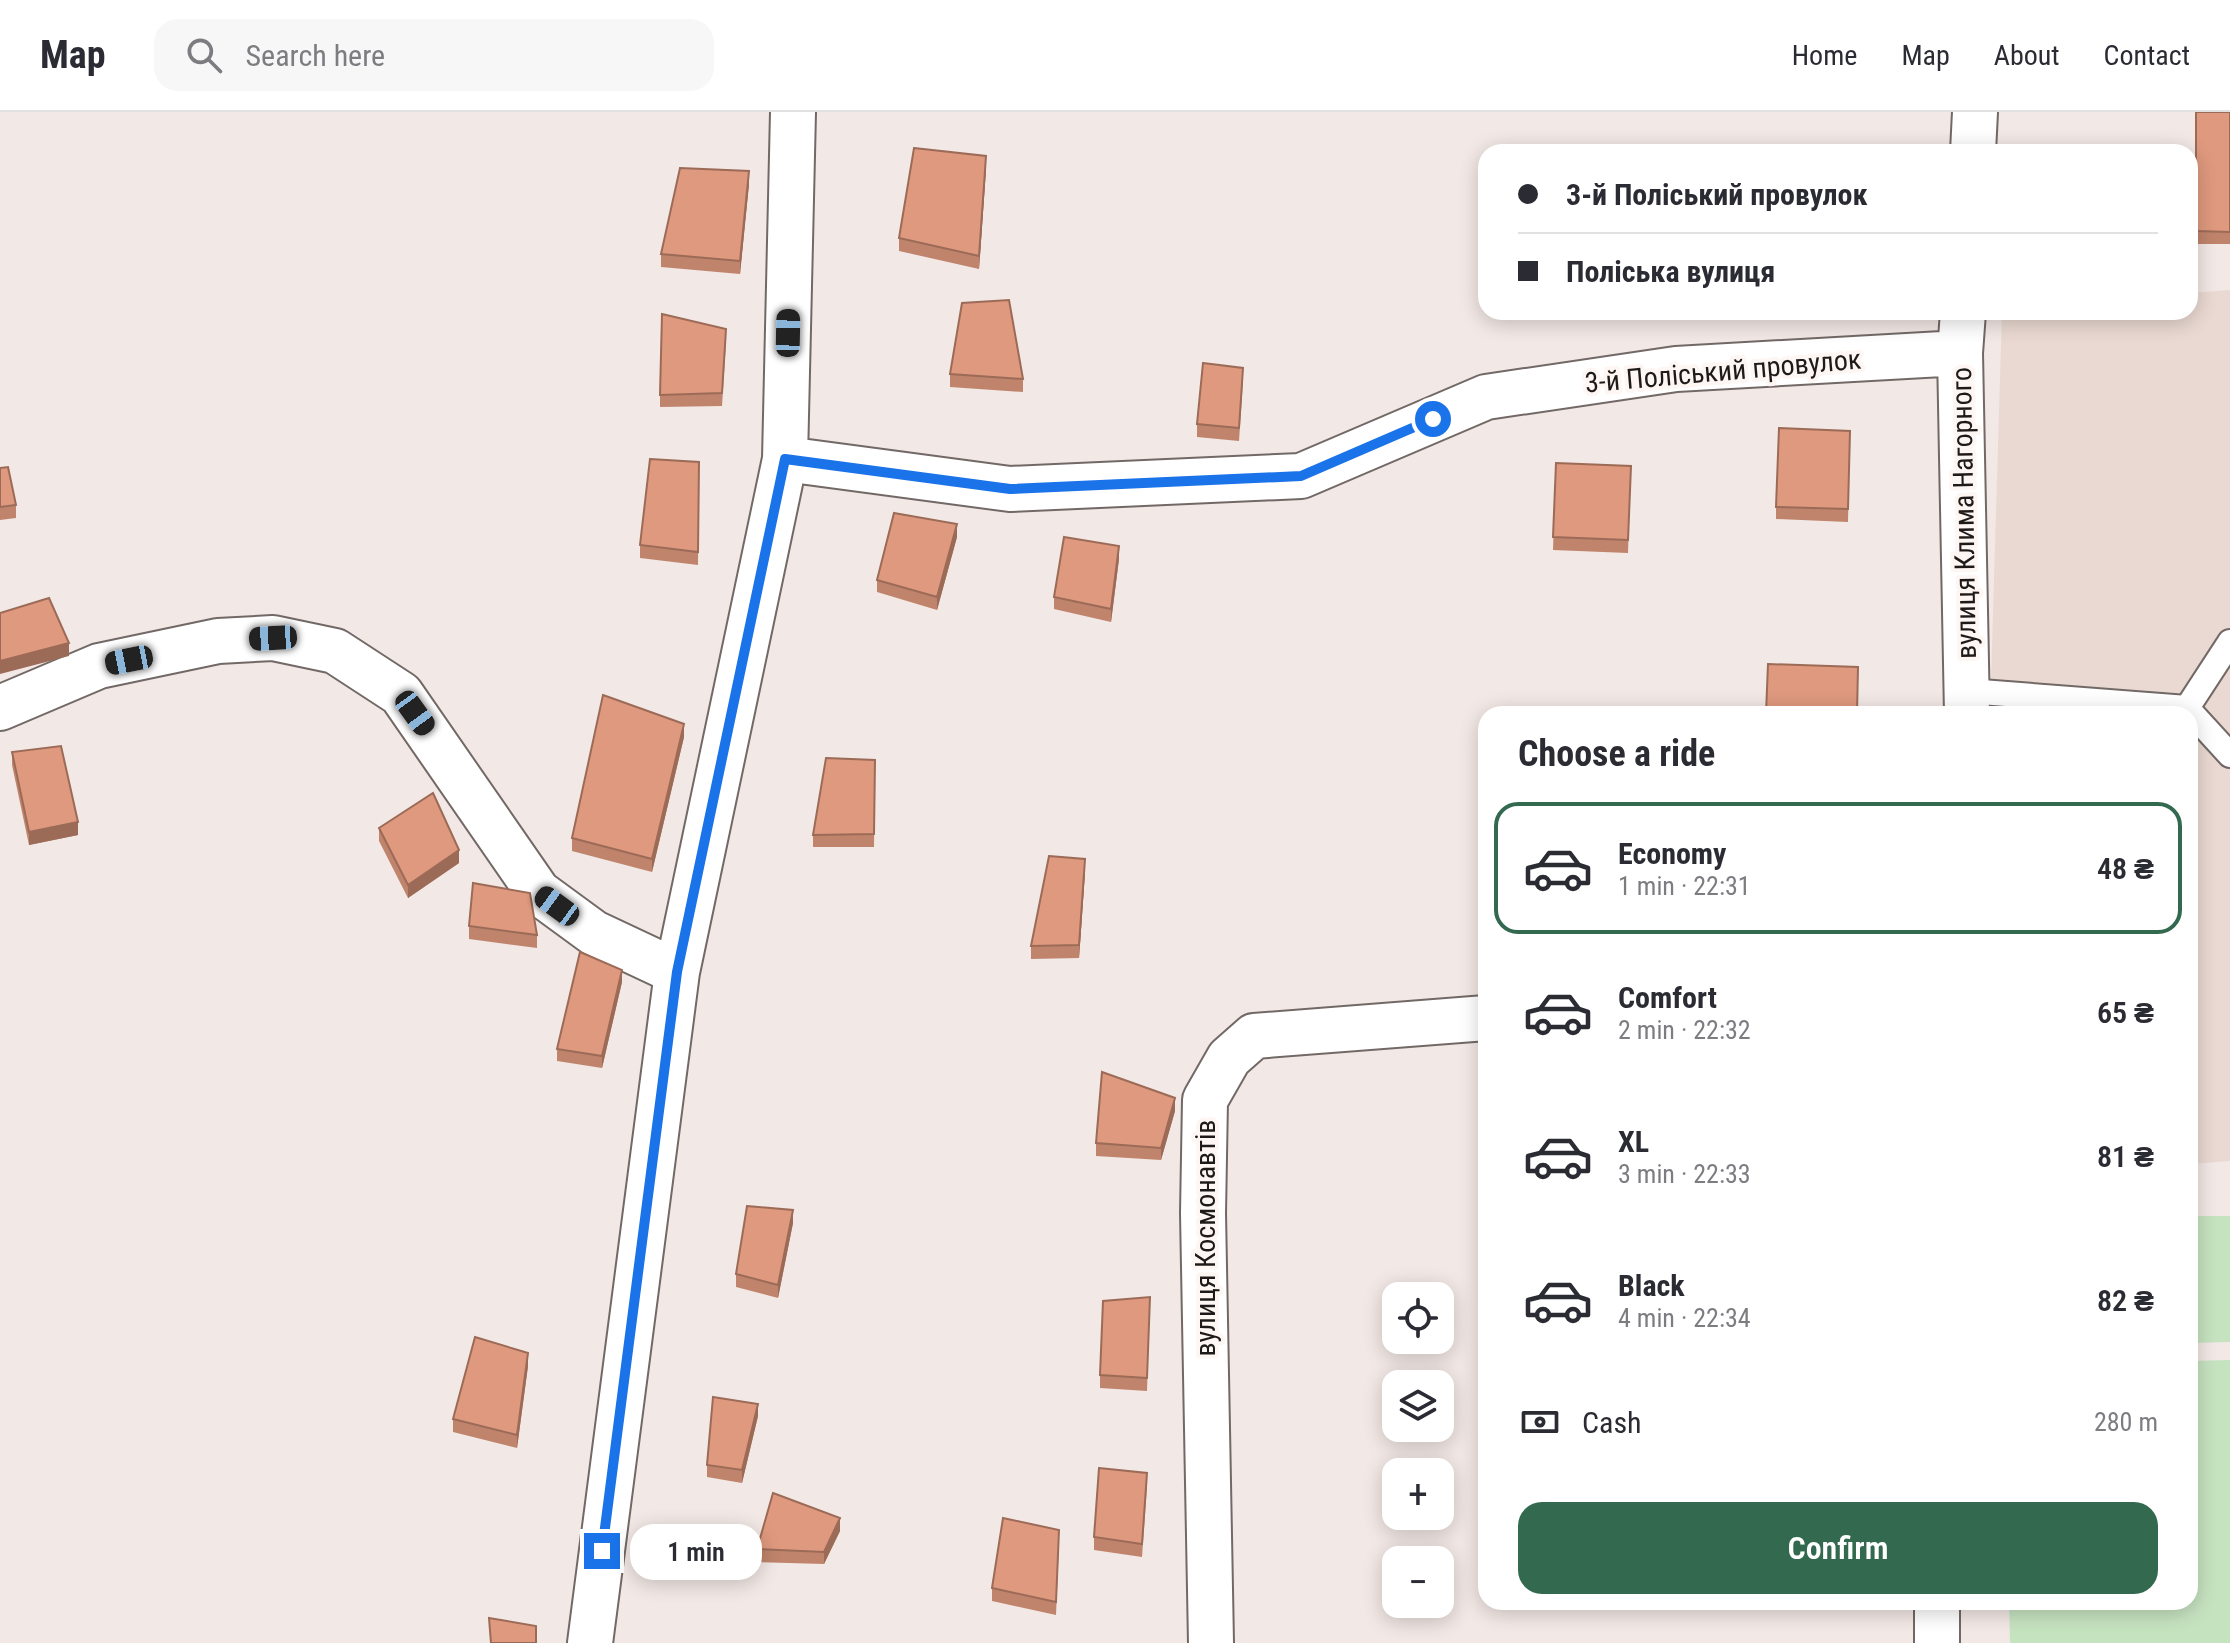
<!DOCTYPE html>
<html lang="en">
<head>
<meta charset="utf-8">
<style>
  body { margin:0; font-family:"Roboto Condensed",sans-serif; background:#f7f7f7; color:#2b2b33; height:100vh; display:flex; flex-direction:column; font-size:30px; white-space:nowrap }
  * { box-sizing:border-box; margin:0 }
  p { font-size:26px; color:#7c7c81 }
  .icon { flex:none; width:44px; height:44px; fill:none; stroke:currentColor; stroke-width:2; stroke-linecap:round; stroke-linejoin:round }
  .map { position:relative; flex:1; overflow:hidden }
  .details { position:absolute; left:1478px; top:594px; width:720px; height:904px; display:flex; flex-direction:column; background:#fff; border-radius:24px; box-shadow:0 4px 20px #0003 }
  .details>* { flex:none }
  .top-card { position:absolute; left:1478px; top:32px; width:720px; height:176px; border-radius:24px; box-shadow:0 4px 20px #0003; display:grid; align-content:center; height:176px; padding:0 40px; background:#fff }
  .controls { position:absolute; left:1382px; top:1170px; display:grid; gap:16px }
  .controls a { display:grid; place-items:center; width:72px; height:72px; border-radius:16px; background:#fff; box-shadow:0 4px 20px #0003; font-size:40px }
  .end { position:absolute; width:36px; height:36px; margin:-18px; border:10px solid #1a73e8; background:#fff; box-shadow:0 0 0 4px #fff }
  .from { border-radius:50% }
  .bubble { position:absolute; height:56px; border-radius:24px; background:#fff; box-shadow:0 4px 20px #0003; font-size:26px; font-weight:600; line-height:56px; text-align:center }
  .car { position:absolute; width:24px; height:48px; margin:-24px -12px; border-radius:10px; box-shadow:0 0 6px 2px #0007; background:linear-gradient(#222 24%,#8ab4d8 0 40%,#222 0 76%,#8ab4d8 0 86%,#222 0) }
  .top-card b { display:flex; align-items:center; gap:28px; height:76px; font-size:30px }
  .top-card b+b { border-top:2px solid #e1e1e2 }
  .top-card i { width:20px; height:20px; background:#2b2b33 }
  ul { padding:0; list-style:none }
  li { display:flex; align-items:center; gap:24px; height:132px; margin:0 16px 12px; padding:0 24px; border:4px solid transparent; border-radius:24px }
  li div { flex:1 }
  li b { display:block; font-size:30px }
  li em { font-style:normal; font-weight:600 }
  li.selected { border-color:#33694f }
  li>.icon { width:72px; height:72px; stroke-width:1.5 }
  h2 { padding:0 40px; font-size:36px; line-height:96px }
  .pay { display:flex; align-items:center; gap:20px; height:88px; padding:0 40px; font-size:30px }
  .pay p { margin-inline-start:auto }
  .cta { display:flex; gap:16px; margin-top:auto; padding:16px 40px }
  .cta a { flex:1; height:92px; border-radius:24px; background:#33694f; color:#fff; font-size:32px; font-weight:600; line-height:92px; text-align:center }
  header { display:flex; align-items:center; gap:48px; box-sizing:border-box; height:112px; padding:0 40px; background:#fff; border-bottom:2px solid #e1e1e2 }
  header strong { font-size:38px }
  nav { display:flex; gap:44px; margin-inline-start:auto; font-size:28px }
  .search { width:560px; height:72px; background:#f7f7f7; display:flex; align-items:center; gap:20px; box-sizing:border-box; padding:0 28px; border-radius:24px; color:#7c7c81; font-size:30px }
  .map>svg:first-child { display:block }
  .built { fill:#ead9d2 }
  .grass { fill:#c6e3c0 }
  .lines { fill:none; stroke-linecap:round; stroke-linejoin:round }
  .lane-casing { stroke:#726966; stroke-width:28 }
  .street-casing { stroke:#726966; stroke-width:48 }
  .lane { stroke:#fff; stroke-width:24 }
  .street { stroke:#fff; stroke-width:44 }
  .wall { fill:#c0846c }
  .shaded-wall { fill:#9c6b58 }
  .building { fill:#df997e; stroke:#9c6b58; stroke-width:2 }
  .route { stroke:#1a73e8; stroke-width:10 }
  .labels { text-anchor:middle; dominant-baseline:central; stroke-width:8; stroke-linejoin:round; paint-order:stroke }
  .street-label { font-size:28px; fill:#1d1a19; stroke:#fef6f3 }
</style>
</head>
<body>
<header>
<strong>Map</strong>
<div class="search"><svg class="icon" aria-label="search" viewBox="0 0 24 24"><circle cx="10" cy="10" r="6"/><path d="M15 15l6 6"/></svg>Search here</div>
<nav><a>Home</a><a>Map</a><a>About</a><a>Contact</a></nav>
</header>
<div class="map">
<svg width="2230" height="1531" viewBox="0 0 2230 1531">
  <rect width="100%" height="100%" fill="#f2e8e5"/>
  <path class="built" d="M2230,178V1049L2190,1052V602H1990L2002,200H2190V181Z"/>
  <path class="grass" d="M2190,1104H2230V1230L2190,1231Z
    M2230,1248V1531H2010L2009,1490H2190V1249Z"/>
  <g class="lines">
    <defs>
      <path id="lane" d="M1968,579L2187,596L2230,643
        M2187,596L2230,530"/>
      <path id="street" d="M1973,40L1975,0
        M1963,200L1960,241L1967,602
        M785,347L1010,377L1301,364L1486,285L1676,257L1960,241
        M0,596L99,554L218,529L273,526L335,539L401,582L538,780L594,821L677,860
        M590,1531L677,860L785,347L793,0
        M1211,1531L1203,1101L1205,988L1229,946L1254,924L1486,906
        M1937,1531V1490"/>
    </defs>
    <use href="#lane" class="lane-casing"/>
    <use href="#street" class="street-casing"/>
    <use href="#lane" class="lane"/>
    <use href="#street" class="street"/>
  </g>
  <path class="wall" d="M2196,0H2230V132H2196Z
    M986,57L979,157L899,139V126Z
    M749,72L740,162L661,155V142Z
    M726,230L722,294L660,295V283Z
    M950,262L1023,267V280L950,275Z
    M1243,269L1239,329L1197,325V312Z
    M1850,319L1848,410L1776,407V395Z
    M699,350L698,453L640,446V433Z
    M1556,351L1631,354L1628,441L1553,438Z
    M0,356L16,393V406L0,408Z
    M957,425L937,498L877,480V468Z
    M1119,447L1111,510L1054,497V485Z
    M684,625L652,760L572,739V726Z
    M12,640L78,723L29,733L12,653Z
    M875,648L874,735H813V723Z
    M379,716L459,751L408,786L379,729Z
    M1085,760L1079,846L1031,847V834Z
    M469,814L537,823V836L469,827Z
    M622,870L602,956L557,949V937Z
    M1175,999L1161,1048L1096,1044V1031Z
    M793,1111L778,1186L736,1175V1162Z
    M1150,1185L1147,1279L1100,1276V1263Z
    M528,1254L517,1336L453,1320V1307Z
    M758,1304L742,1371L707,1365V1353Z
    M1147,1374L1142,1445L1094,1438V1425Z
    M840,1419L824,1452L757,1450V1437Z
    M1059,1431L1056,1503L992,1489V1476Z"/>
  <path class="shaded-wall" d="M986,44V57L979,157V144Z
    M749,59V72L740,162V149Z
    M957,412V425L937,498V485Z
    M1119,434V447L1111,510V497Z
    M69,531V544L0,562V549Z
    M684,612V625L652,760V747Z
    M78,710V723L29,733V720Z
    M459,738V751L408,786V773Z
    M1085,747V760L1079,846V833Z
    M622,858V870L602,956V944Z
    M1175,986V999L1161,1048V1036Z
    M793,1098V1111L778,1186V1173Z
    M528,1241V1254L517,1336V1323Z
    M758,1292V1304L742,1371V1358Z
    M840,1406V1419L824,1452V1440Z"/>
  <path class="building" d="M2196,0H2230V120L2196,119Z
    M914,36L986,44L979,144L899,126Z
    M680,56L749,59L740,149L661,142Z
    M1009,188L1023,267L950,262L962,191Z
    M662,202L726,217L722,281L660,283Z
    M1203,251L1243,256L1239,316L1197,312Z
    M1779,316L1850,319L1848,397L1776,395Z
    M650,347L699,350L698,440L640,433Z
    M1556,351L1631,354L1628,428L1553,425Z
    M8,355L16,393L0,395V356Z
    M894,401L957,412L937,485L877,468Z
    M1064,425L1119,434L1111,497L1054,485Z
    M49,486L69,531L0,549V501Z
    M1768,552L1858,555L1857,602H1766Z
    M603,583L684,612L652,747L572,726Z
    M61,634L78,710L29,720L12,640Z
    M826,646L875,648L874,722L813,723Z
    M433,681L459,738L408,773L379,716Z
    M1049,744L1085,747L1079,833L1031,834Z
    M473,771L530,781L537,823L469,814Z
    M580,840L622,858L602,944L557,937Z
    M1102,960L1175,986L1161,1036L1096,1031Z
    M747,1094L793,1098L778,1173L736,1162Z
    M1150,1185L1147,1266L1100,1263L1103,1189Z
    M475,1225L528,1241L517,1323L453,1307Z
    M713,1285L758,1292L742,1358L707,1353Z
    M1099,1356L1147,1361L1142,1432L1094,1425Z
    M773,1381L840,1406L824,1440L757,1437Z
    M1003,1406L1059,1418L1056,1490L992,1476Z
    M489,1506L536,1514V1531H491Z"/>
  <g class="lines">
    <path class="route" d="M602,1439L677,860L785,347L1010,377L1301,364L1433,307"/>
  </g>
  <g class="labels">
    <g class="street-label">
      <text transform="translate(1723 259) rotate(-5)">3-й Поліський провулок</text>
      <text transform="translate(1964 401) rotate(-91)">вулиця Клима Нагорного</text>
      <text transform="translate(1205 1126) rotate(-90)">вулиця Космонавтів</text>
    </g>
  </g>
</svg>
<div class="controls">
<a><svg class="icon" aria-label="locate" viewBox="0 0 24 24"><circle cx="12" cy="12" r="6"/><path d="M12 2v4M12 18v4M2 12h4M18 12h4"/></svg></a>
<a><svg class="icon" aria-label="layers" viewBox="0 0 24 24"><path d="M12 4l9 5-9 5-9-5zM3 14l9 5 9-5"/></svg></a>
<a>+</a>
<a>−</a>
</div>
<i class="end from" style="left:1433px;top:307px"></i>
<i class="end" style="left:602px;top:1439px"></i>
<div class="bubble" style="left:630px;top:1412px;width:132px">1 min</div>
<i class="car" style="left:788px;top:221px;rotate:1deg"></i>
<i class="car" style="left:273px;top:526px;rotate:267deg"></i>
<i class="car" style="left:129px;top:548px;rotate:259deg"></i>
<i class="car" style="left:415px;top:601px;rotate:144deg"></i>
<i class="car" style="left:557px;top:794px;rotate:306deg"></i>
<div class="top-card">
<b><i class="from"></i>3-й Поліський провулок</b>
<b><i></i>Поліська вулиця</b>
</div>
<section class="details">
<h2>Choose a ride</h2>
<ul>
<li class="selected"><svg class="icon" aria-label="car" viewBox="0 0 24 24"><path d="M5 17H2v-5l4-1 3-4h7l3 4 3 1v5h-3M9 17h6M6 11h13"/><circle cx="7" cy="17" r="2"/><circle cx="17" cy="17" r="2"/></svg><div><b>Economy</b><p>1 min · 22:31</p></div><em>48 ₴</em></li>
<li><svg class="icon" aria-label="car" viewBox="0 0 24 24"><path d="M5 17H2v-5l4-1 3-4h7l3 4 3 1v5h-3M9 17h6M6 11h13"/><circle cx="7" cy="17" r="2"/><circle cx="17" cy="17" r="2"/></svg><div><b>Comfort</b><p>2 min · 22:32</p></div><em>65 ₴</em></li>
<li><svg class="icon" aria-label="car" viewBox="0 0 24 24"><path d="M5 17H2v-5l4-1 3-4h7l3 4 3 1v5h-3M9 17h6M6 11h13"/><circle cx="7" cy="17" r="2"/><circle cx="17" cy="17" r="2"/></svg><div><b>XL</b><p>3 min · 22:33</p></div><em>81 ₴</em></li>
<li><svg class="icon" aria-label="car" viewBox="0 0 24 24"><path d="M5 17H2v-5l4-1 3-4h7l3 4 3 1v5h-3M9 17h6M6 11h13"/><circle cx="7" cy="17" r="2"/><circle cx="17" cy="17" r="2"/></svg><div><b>Black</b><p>4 min · 22:34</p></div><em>82 ₴</em></li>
</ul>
<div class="pay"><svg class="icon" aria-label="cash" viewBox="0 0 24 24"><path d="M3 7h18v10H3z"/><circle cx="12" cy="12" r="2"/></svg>Cash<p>280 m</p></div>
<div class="cta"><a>Confirm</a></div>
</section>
</div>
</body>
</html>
